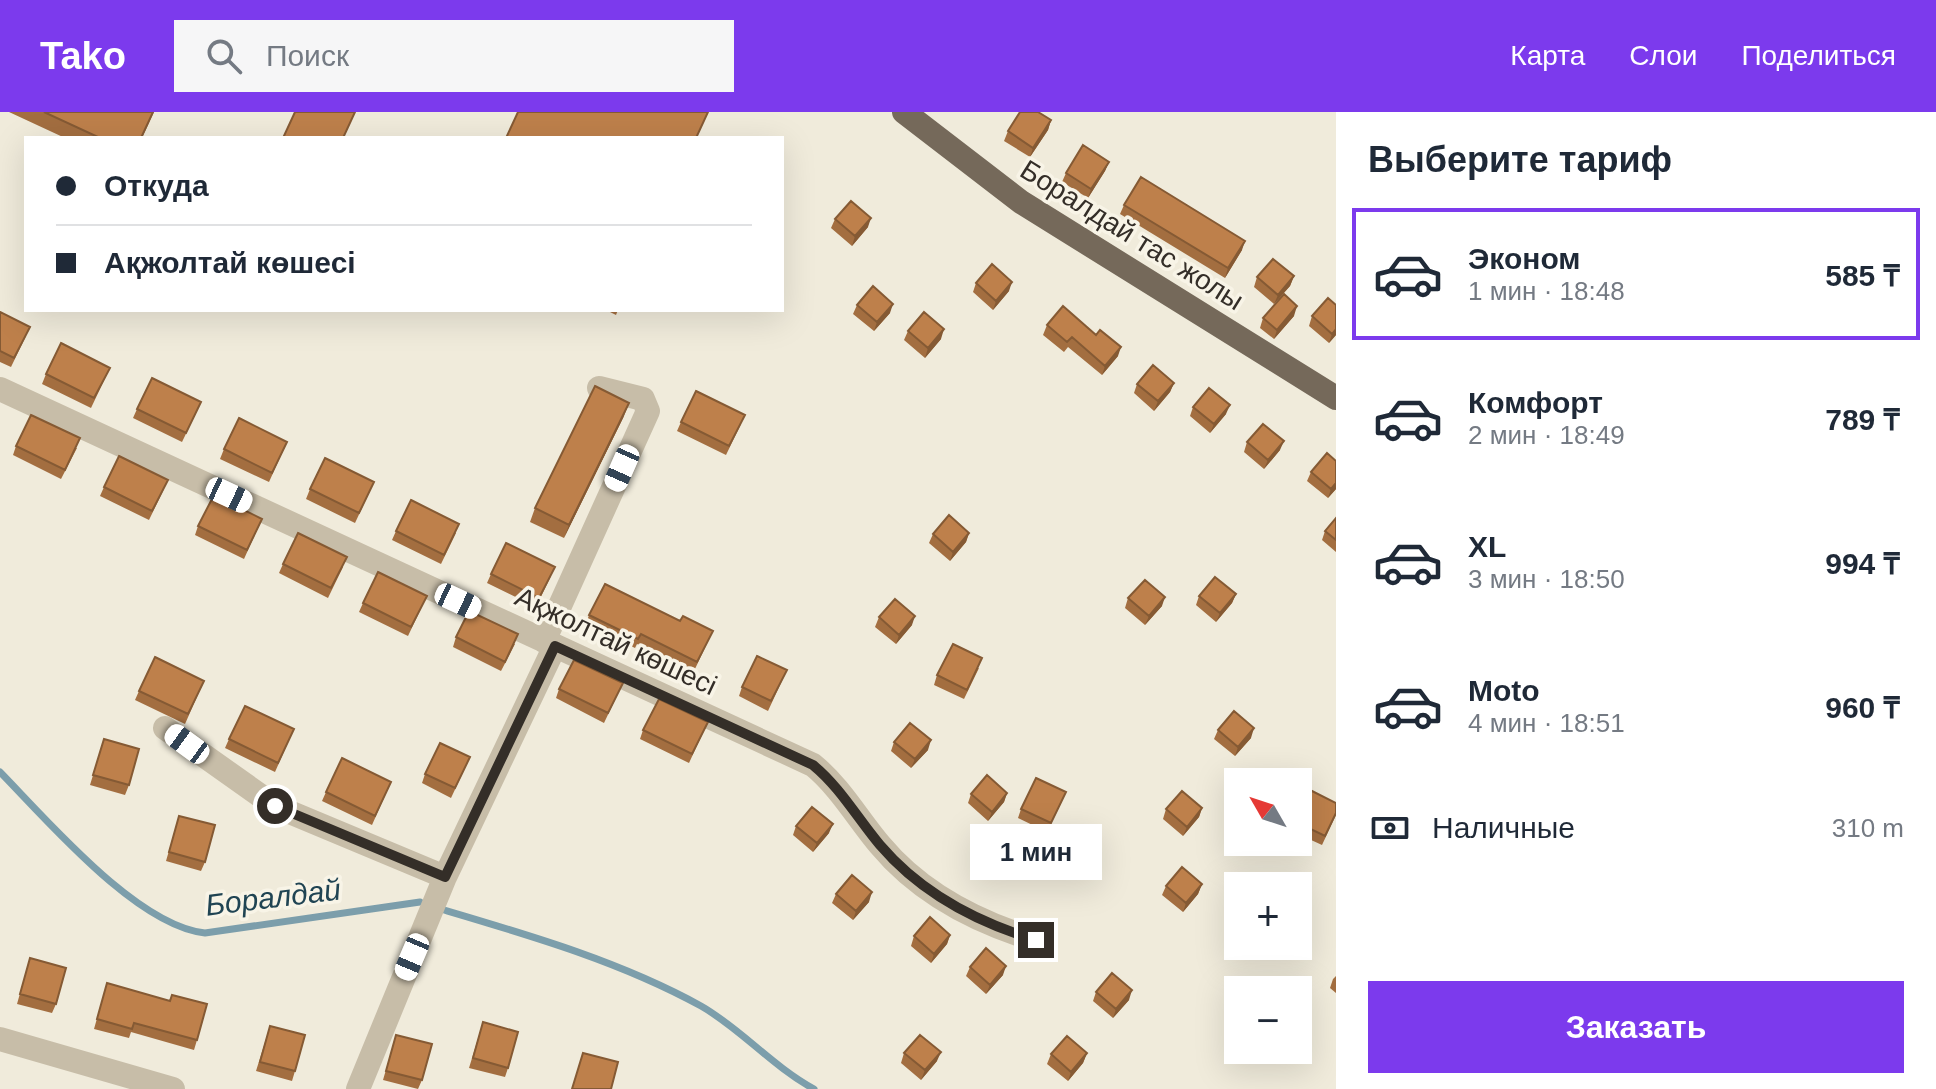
<!DOCTYPE html>
<html lang="ru">
<head>
<meta charset="utf-8">
<style>
  body { margin:0; font-family:Arial,sans-serif; background:#f6f6f7; color:#1f2937; height:100vh; display:flex; flex-direction:column; font-size:30px; white-space:nowrap }
  * { box-sizing:border-box; margin:0 }
  p { font-size:26px; color:#747a83 }
  .icon { flex:none; width:44px; height:44px; fill:none; stroke:currentColor; stroke-width:2; stroke-linecap:round; stroke-linejoin:round }
  .map { position:relative; flex:1; overflow:hidden }
  .drawer { display:flex; flex-direction:column; background:#fff; width:600px }
  .drawer>* { flex:none }
  .top-card { position:absolute; left:24px; top:24px; width:760px; height:176px; border-radius:0px; box-shadow:0 8px 32px #0002; display:grid; align-content:center; height:176px; padding:0 32px; background:#fff }
  .needle { width:52px; rotate:309deg }
  .buttons { position:absolute; left:1224px; top:656px; display:grid; gap:16px }
  .buttons a { display:grid; place-items:center; width:88px; height:88px; border-radius:0px; background:#fff; box-shadow:0 8px 32px #0002; font-size:40px }
  .end { position:absolute; width:36px; height:36px; margin:-18px; border:10px solid #342e28; background:#fff; box-shadow:0 0 0 4px #fff }
  .from { border-radius:50% }
  .bubble { position:absolute; height:56px; border-radius:0px; background:#fff; box-shadow:0 8px 32px #0002; font-size:26px; font-weight:800; line-height:56px; text-align:center }
  .car { position:absolute; width:24px; height:48px; margin:-24px -12px; border-radius:10px; box-shadow:0 0 6px 2px #0007; background:linear-gradient(#fff 24%,#345 0 40%,#fff 0 76%,#345 0 86%,#fff 0) }
  .top-card b { display:flex; align-items:center; gap:28px; height:76px; font-size:30px }
  .top-card b+b { border-top:2px solid #e0e1e3 }
  .top-card i { width:20px; height:20px; background:#1f2937 }
  ul { padding:0; list-style:none }
  li { display:flex; align-items:center; gap:24px; height:132px; margin:0 16px 12px; padding:0 16px; border:4px solid transparent; border-radius:0px }
  li div { flex:1 }
  li b { display:block; font-size:30px }
  li em { font-style:normal; font-weight:800 }
  li.current { border-color:#7c3aed }
  li>.icon { width:72px; height:72px; stroke-width:1.5 }
  h2 { padding:0 32px; font-size:36px; line-height:96px }
  .pay { display:flex; align-items:center; gap:20px; height:88px; padding:0 32px; font-size:30px }
  .pay p { margin-inline-start:auto }
  .button { display:flex; gap:16px; margin-top:auto; padding:16px 32px }
  .button a { flex:1; height:92px; border-radius:0px; background:#7c3aed; color:#fff; font-size:32px; font-weight:800; line-height:92px; text-align:center }
  header { display:flex; align-items:center; gap:48px; box-sizing:border-box; height:112px; padding:0 40px; background:#7c3aed; color:#fff }
  header strong { font-size:38px }
  nav { display:flex; gap:44px; margin-inline-start:auto; font-size:28px }
  .search { width:560px; height:72px; background:#f6f6f7; display:flex; align-items:center; gap:20px; box-sizing:border-box; padding:0 28px; border-radius:0px; color:#747a83; font-size:30px }
  main { display:flex; flex:1; min-height:0 }
  .map>svg:first-child { display:block }
  .lines { fill:none; stroke-linecap:round; stroke-linejoin:round }
  .stream { stroke:#7c9eab; stroke-width:7 }
  .minor { stroke:#c7bda8; stroke-width:24 }
  .major { stroke:#75695a; stroke-width:24 }
  .wall { fill:#a36e40 }
  .shaded-wall { fill:#855a34 }
  .building { fill:#be804b; stroke:#855a34; stroke-width:2 }
  .route { stroke:#342e28; stroke-width:10 }
  .labels { text-anchor:middle; dominant-baseline:central; stroke-width:7; stroke-linejoin:round; paint-order:stroke }
  .street-label { font-size:28px; fill:#342e28; stroke:#f8f4e7 }
  .water-label { font-size:30px; font-style:italic; fill:#204453; stroke:#f8f4e7 }
</style>
</head>
<body>
<header>
<strong>Tako</strong>
<div class="search"><svg class="icon" aria-label="search" viewBox="0 0 24 24"><circle cx="10" cy="10" r="6"/><path d="M15 15l6 6"/></svg>Поиск</div>
<nav><a>Карта</a><a>Слои</a><a>Поделиться</a></nav>
</header>
<main>
<div class="map">
<svg width="1336" height="977" viewBox="0 0 1336 977">
  <rect width="100%" height="100%" fill="#f0ebdb"/>
  <g class="lines">
    <path class="stream" d="M0,660C47,708 137,814 205,821L420,790
      M444,798C532,824 621,850 701,894C740,916 772,954 814,977"/>
    <path class="minor" d="M0,277L813,653C840,675 858,707 880,733C920,781 976,810 1036,828
      M544,529L648,299L643,287L599,276
      M165,616L275,694L445,765
      M0,927L173,977
      M358,977L445,765L555,534"/>
    <path class="major" d="M904,0L1021,90L1336,286"/>
  </g>
  <path class="wall" d="M9,0H154L142,26H65Z
    M1051,8L1048,18L1030,45L1004,29L1008,19Z
    M1109,50L1105,59L1088,86L1062,70L1066,61Z
    M1124,93L1242,138L1225,166L1120,102Z
    M835,107L868,115L852,134L831,116Z
    M1294,164L1290,174L1274,192L1254,175L1257,165Z
    M976,171L1009,179L993,198L973,180Z
    M857,193L890,201L874,219L853,202Z
    M606,198H618L616,203Z
    M0,200L26,224L11,255L0,250Z
    M1294,204L1274,227L1260,216L1263,206Z
    M1312,204L1336,223L1329,231L1309,214Z
    M1047,213L1118,244L1102,263L1068,235L1064,240L1043,223Z
    M908,219L941,227L925,246L904,228Z
    M110,256L91,296L42,272L46,262Z
    M1174,271L1170,280L1154,299L1134,281L1137,272Z
    M1193,295L1226,302L1210,321L1190,304Z
    M137,297L197,299L182,330L133,306Z
    M624,304L564,426L530,410L535,396Z
    M681,310L741,312L726,343L677,319Z
    M287,330L269,370L220,347L224,337Z
    M1247,330L1280,338L1264,357L1244,340Z
    M16,334L77,336L61,367L13,343Z
    M1336,349V377L1328,386L1307,369L1311,360Z
    M104,375L164,377L149,408L100,384Z
    M310,377L370,379L355,411L306,387Z
    M1336,406V440L1322,428L1325,419Z
    M262,407L244,447L195,423L198,414Z
    M396,419L456,421L441,452L392,428Z
    M969,421L966,430L950,449L929,431L933,422Z
    M283,452L343,455L328,486L279,461Z
    M491,462L551,464L536,495L487,471Z
    M1236,482L1232,491L1216,510L1196,493L1199,484Z
    M427,484L408,524L359,500L363,491Z
    M1128,486L1162,494L1145,513L1125,496Z
    M589,503L680,509L713,519L694,559L637,532L635,536L586,512Z
    M879,505L912,513L896,532L875,515Z
    M456,525L515,532L501,559L453,535Z
    M979,556L964,587L934,573L937,563Z
    M787,558L768,599L739,584L742,575Z
    M204,569L185,612L135,588L139,579Z
    M623,571L604,611L556,586L559,577Z
    M708,610L689,651L640,627L643,618Z
    M294,617L275,660L225,636L229,627Z
    M1218,618L1251,626L1235,644L1214,627Z
    M104,627L129,673L125,683L90,673Z
    M894,630L928,638L911,656L891,639Z
    M466,654L451,686L422,671L425,662Z
    M391,670L372,713L322,689L326,680Z
    M1007,681L1004,690L988,709L968,691L971,682Z
    M1062,689L1047,720L1018,706L1021,697Z
    M1336,691V703L1322,733L1298,722V704Z
    M1202,696L1199,705L1183,724L1163,707L1166,697Z
    M179,704L205,750L201,759L166,749Z
    M796,714L829,721L813,740L793,723Z
    M1202,772L1198,782L1183,800L1162,783L1166,774Z
    M836,782L869,790L853,808L832,791Z
    M950,823L947,832L931,851L911,834L914,824Z
    M30,846L56,892L52,901L17,892Z
    M970,855L1003,863L986,882L966,864Z
    M1336,864V881L1330,876L1333,867Z
    M107,871L197,928L194,938L131,920L129,926L94,917Z
    M1096,880L1129,888L1113,906L1093,889Z
    M483,910L508,956L505,965L469,956Z
    M270,914L295,959L292,969L256,959Z
    M396,923L422,968L418,977L383,968Z
    M904,941L937,949L921,968L901,951Z
    M1087,941L1083,951L1068,969L1047,952L1051,942Z"/>
  <path class="shaded-wall" d="M1051,8L1048,18L1030,45L1033,36Z
    M1109,50L1105,59L1088,86L1091,77Z
    M871,106L868,115L852,134L855,124Z
    M1245,129L1242,138L1225,166L1228,156Z
    M1294,164L1290,174L1274,192L1278,183Z
    M1012,170L1009,179L993,198L996,189Z
    M893,192L890,201L874,219L877,210Z
    M1297,194L1294,204L1274,227L1277,218Z
    M944,217L941,227L925,246L928,236Z
    M1336,217V223L1329,231L1332,222Z
    M1121,235L1118,244L1102,263L1105,254Z
    M1174,271L1170,280L1154,299L1158,289Z
    M629,291L624,304L564,426L569,413Z
    M1230,293L1226,302L1210,321L1214,312Z
    M1284,329L1280,338L1264,357L1268,348Z
    M1336,371V377L1328,386L1331,377Z
    M969,421L966,430L950,449L953,440Z
    M1236,482L1232,491L1216,510L1220,501Z
    M1165,485L1162,494L1145,513L1149,504Z
    M915,504L912,513L896,532L899,523Z
    M1254,616L1251,626L1235,644L1238,635Z
    M931,628L928,638L911,656L915,647Z
    M1007,681L1004,690L988,709L992,700Z
    M1202,696L1199,705L1183,724L1187,715Z
    M833,712L829,721L813,740L817,731Z
    M1202,772L1198,782L1183,800L1186,791Z
    M872,780L869,790L853,808L856,799Z
    M950,823L947,832L931,851L934,842Z
    M1006,854L1003,863L986,882L990,873Z
    M1132,878L1129,888L1113,906L1116,897Z
    M941,940L937,949L921,968L925,958Z
    M1087,941L1083,951L1068,969L1071,960Z"/>
  <path class="building" d="M44,0H153L141,26H100Z
    M295,0H355L343,26H283Z
    M518,0H708L696,26H506Z
    M1020,0H1038L1051,8L1033,36L1008,19Z
    M1083,33L1109,50L1091,77L1066,61Z
    M1141,65L1245,129L1228,156L1124,93Z
    M851,89L871,106L855,124L835,107Z
    M1273,147L1294,164L1278,183L1257,165Z
    M992,152L1012,170L996,189L976,171Z
    M873,174L893,192L877,210L857,193Z
    M1284,182L1297,194L1277,218L1263,206Z
    M1328,186L1336,193V217L1332,222L1312,204Z
    M1063,194L1096,223L1100,218L1121,235L1105,254L1072,225L1067,230L1047,213Z
    M0,200L30,215L14,246L0,239Z
    M924,200L944,217L928,236L908,219Z
    M61,231L110,256L94,286L46,262Z
    M1153,253L1174,271L1158,289L1137,272Z
    M152,266L201,290L186,321L137,297Z
    M595,274L629,291L569,413L535,396Z
    M1209,276L1230,293L1214,312L1193,295Z
    M696,279L745,303L729,334L681,310Z
    M31,303L80,326L65,358L16,334Z
    M239,306L287,330L272,361L224,337Z
    M1263,312L1284,329L1268,348L1247,330Z
    M1327,341L1336,349V371L1331,377L1311,360Z
    M119,344L168,368L152,399L104,375Z
    M325,346L374,370L359,401L310,377Z
    M214,383L262,407L247,438L198,414Z
    M411,388L459,412L444,443L396,419Z
    M949,403L969,421L953,440L933,422Z
    M1336,406V428L1325,419Z
    M298,421L347,445L331,476L283,452Z
    M506,431L555,455L539,486L491,462Z
    M378,460L427,484L411,515L363,491Z
    M1215,465L1236,482L1220,501L1199,484Z
    M1145,468L1165,485L1149,504L1128,486Z
    M605,472L680,509L683,504L713,519L697,550L641,522L638,527L589,503Z
    M895,487L915,504L899,523L879,505Z
    M469,499L518,522L505,550L456,525Z
    M953,532L982,546L967,578L937,563Z
    M757,544L787,558L771,589L742,575Z
    M155,545L204,569L188,602L139,579Z
    M574,548L623,571L608,601L559,577Z
    M659,587L708,610L692,642L643,618Z
    M245,594L294,617L278,651L229,627Z
    M1234,599L1254,616L1238,635L1218,618Z
    M910,611L931,628L915,647L894,630Z
    M104,627L139,637L129,673L93,663Z
    M440,631L470,645L455,676L425,662Z
    M342,646L391,670L375,704L326,680Z
    M987,663L1007,681L992,700L971,682Z
    M1036,666L1066,680L1051,711L1021,697Z
    M1310,678L1336,691V701L1325,724L1298,711V704Z
    M1182,679L1202,696L1187,715L1166,697Z
    M812,695L833,712L817,731L796,714Z
    M179,704L215,713L205,750L169,740Z
    M1182,755L1202,772L1186,791L1166,774Z
    M852,763L872,780L856,799L836,782Z
    M930,805L950,823L934,842L914,824Z
    M986,836L1006,854L990,873L970,855Z
    M30,846L66,856L56,892L20,882Z
    M1112,861L1132,878L1116,897L1096,880Z
    M107,871L170,889L172,883L207,892L197,928L134,911L132,917L97,907Z
    M483,910L518,920L508,956L473,946Z
    M270,914L305,923L295,959L260,950Z
    M396,923L432,932L422,968L386,959Z
    M920,923L941,940L925,958L904,941Z
    M1067,924L1087,941L1071,960L1051,942Z
    M583,941L618,950L611,977H572Z"/>
  <g class="lines">
    <path class="route" d="M275,694L445,765L555,534L813,653C840,675 858,707 880,733C921,781 976,810 1036,828"/>
  </g>
  <g class="labels">
    <g class="street-label">
      <text transform="translate(1132 123) rotate(32)">Боралдай тас жолы</text>
      <text transform="translate(616 529) rotate(25)">Ақжолтай көшесі</text>
    </g>
    <g class="water-label">
      <text transform="translate(273 785) rotate(-7)">Боралдай</text>
    </g>
  </g>
</svg>
<div class="buttons">
<a><svg class="needle" viewBox="-14 -14 28 28"><path d="M0-13l5 13h-10z" fill="#e53935"/><path d="M0 13l5-13h-10z" fill="#747a83"/></svg></a>
<a>+</a>
<a>−</a>
</div>
<i class="end from" style="left:275px;top:694px"></i>
<i class="end" style="left:1036px;top:828px"></i>
<div class="bubble" style="left:970px;top:712px;width:132px">1 мин</div>
<i class="car" style="left:622px;top:356px;rotate:204deg"></i>
<i class="car" style="left:229px;top:383px;rotate:115deg"></i>
<i class="car" style="left:458px;top:489px;rotate:115deg"></i>
<i class="car" style="left:187px;top:632px;rotate:306deg"></i>
<i class="car" style="left:412px;top:845px;rotate:203deg"></i>
<div class="top-card">
<b><i class="from"></i>Откуда</b>
<b><i></i>Ақжолтай көшесі</b>
</div>
</div>
<section class="drawer">
<h2>Выберите тариф</h2>
<ul>
<li class="current"><svg class="icon" aria-label="car" viewBox="0 0 24 24"><path d="M5 17H2v-5l4-1 3-4h7l3 4 3 1v5h-3M9 17h6M6 11h13"/><circle cx="7" cy="17" r="2"/><circle cx="17" cy="17" r="2"/></svg><div><b>Эконом</b><p>1 мин · 18:48</p></div><em>585 ₸</em></li>
<li><svg class="icon" aria-label="car" viewBox="0 0 24 24"><path d="M5 17H2v-5l4-1 3-4h7l3 4 3 1v5h-3M9 17h6M6 11h13"/><circle cx="7" cy="17" r="2"/><circle cx="17" cy="17" r="2"/></svg><div><b>Комфорт</b><p>2 мин · 18:49</p></div><em>789 ₸</em></li>
<li><svg class="icon" aria-label="car" viewBox="0 0 24 24"><path d="M5 17H2v-5l4-1 3-4h7l3 4 3 1v5h-3M9 17h6M6 11h13"/><circle cx="7" cy="17" r="2"/><circle cx="17" cy="17" r="2"/></svg><div><b>XL</b><p>3 мин · 18:50</p></div><em>994 ₸</em></li>
<li><svg class="icon" aria-label="car" viewBox="0 0 24 24"><path d="M5 17H2v-5l4-1 3-4h7l3 4 3 1v5h-3M9 17h6M6 11h13"/><circle cx="7" cy="17" r="2"/><circle cx="17" cy="17" r="2"/></svg><div><b>Moto</b><p>4 мин · 18:51</p></div><em>960 ₸</em></li>
</ul>
<div class="pay"><svg class="icon" aria-label="cash" viewBox="0 0 24 24"><path d="M3 7h18v10H3z"/><circle cx="12" cy="12" r="2"/></svg>Наличные<p>310 m</p></div>
<div class="button"><a>Заказать</a></div>
</section>
</main>
</body>
</html>
